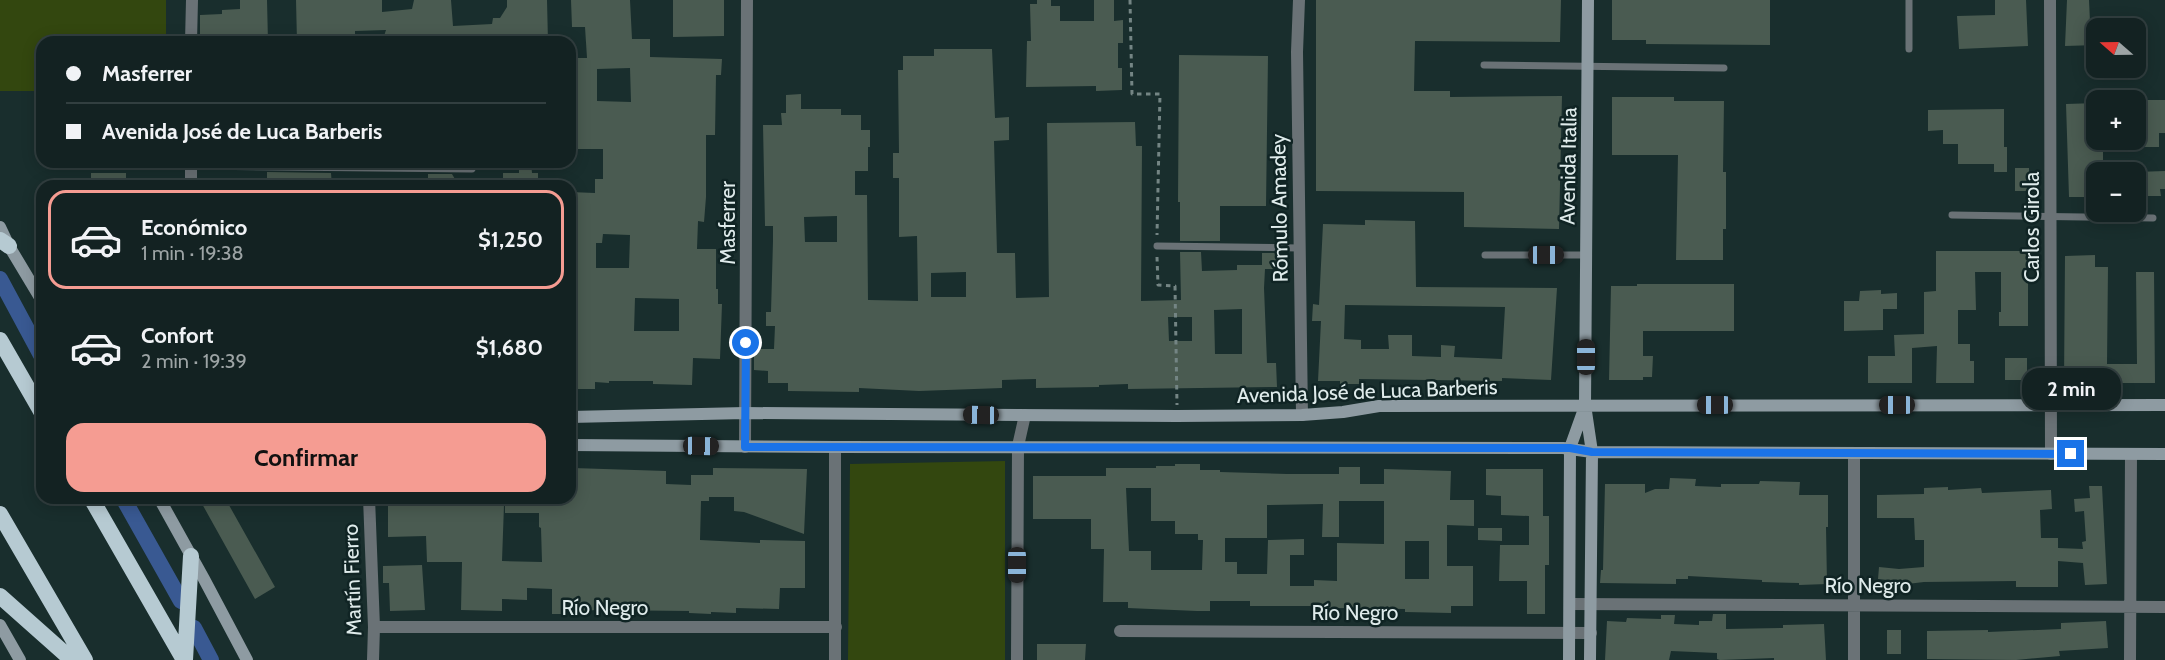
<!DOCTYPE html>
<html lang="es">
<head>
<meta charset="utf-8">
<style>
  body { margin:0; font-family:Cabin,sans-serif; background:#1c2a2a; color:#f1f3f6; height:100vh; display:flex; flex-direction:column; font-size:22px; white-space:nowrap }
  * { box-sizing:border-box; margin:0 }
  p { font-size:20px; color:#9da4a5 }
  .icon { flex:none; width:33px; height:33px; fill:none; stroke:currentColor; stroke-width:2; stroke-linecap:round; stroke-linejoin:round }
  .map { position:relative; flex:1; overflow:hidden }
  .sheet { position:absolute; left:36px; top:180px; width:540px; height:324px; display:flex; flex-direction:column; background:#132222; border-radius:18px; box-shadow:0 3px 15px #0003,0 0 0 2px #323f40 }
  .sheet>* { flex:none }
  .top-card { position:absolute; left:36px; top:36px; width:540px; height:132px; border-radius:18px; box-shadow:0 3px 15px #0003,0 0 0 2px #323f40; display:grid; align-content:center; height:132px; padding:0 30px; background:#132222 }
  .needle { width:39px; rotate:290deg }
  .tools { position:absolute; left:2086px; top:18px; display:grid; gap:12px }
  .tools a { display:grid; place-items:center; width:60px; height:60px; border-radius:12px; background:#132222; box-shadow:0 3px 15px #0003,0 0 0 2px #323f40; font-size:30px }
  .end { position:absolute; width:27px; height:27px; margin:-14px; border:8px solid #1a73e8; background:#fff; box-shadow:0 0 0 3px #fff }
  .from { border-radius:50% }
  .bubble { position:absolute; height:42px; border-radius:18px; background:#132222; box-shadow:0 3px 15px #0003,0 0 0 2px #323f40; font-size:20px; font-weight:700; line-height:42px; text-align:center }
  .car { position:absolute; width:18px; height:36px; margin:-18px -9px; border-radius:8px; box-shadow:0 0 4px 2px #0007; background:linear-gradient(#222 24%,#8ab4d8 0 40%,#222 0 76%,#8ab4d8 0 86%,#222 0) }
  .top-card b { display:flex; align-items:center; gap:21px; height:57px; font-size:22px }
  .top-card b+b { border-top:2px solid #323f40 }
  .top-card i { width:15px; height:15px; background:#f1f3f6 }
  ul { padding:10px 0 0; list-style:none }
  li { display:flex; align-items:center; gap:18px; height:99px; margin:0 12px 9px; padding:0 18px; border:3px solid transparent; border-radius:18px }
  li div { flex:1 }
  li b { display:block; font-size:22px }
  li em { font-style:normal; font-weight:700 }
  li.on { border-color:#f59c92 }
  li>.icon { width:54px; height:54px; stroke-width:1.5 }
  .primary-button { display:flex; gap:12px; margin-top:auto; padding:12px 30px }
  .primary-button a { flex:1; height:69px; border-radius:18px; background:#f59c92; color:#111; font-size:24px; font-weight:700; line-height:69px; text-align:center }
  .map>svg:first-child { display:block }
  .green { fill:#33470f }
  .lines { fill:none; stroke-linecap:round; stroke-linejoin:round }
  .canal { stroke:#395992; stroke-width:16 }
  .building { fill:#4a5b51; fill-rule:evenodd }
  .path { stroke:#748584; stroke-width:3; stroke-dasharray:4.5 4.5; stroke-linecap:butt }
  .service { stroke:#6a7276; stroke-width:7 }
  .minor { stroke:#6a7276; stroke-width:12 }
  .secondary { stroke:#8e9ba2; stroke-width:12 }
  .trunk { stroke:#b6cad2; stroke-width:16 }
  .route { stroke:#1a73e8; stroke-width:8 }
  .labels { text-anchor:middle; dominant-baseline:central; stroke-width:5; stroke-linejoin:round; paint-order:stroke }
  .street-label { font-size:21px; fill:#dfebeb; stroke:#102424 }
</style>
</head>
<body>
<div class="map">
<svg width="2165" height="660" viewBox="0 0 2165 660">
  <rect width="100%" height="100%" fill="#192e2d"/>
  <path class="green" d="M0,0H166V42H42V91H0Z
    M1005,461V660H848L850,464Z"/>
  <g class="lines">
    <path class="canal" d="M0,279L42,357
      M123,498L181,601
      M194,628L211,660"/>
  </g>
  <path class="building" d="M240,0H267L268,42H200V15L222,14V10L240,9Z
    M296,0H382V12L412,9L414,0H451L453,26L492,24L493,18H500L507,7V0H547L548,42H474V39L435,42H387L389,38L384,36L386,30L355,31V42H297Z
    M571,0H630L632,39H650V57L722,59L721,75H716L715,135H706V197L704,222L698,221L697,249H716V289H718V304H722L720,359L693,358L692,385L653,384V381H609V383L595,382V389H570V320H572L573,302H575L576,257H570V192L595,193V179H603V149H570V76H576V58H587L585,27H572ZM630,68L631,102L597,101V69ZM603,234L630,235L629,268H596V243H602ZM635,298L679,299V331H634Z
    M673,0H724V36L673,37Z
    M1037,0H1051V6H1060V21H1094V0H1114V21L1123,20V43H1118V68H1122V90L1096,91V86L1026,87L1027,41H1031L1030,4H1037Z
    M1316,0H1561L1560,42L1415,41L1414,91H1450V97L1562,96L1559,229L1464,227V192L1316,191Z
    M1612,0H1770V45L1646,44V40H1612Z
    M1995,0H2026L2028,46L1959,49L1957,16L1995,15Z
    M2067,0H2089L2090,22H2097V45L2065,46Z
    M934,49H992L995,118L1009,117V140L994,141L997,253H1015L1016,298L1049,297L1047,123L1135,122L1136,146H1142L1141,301L1181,300L1180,252H1201L1202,271L1237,270V265H1262V253H1276V269H1265L1264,288L1267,363H1276L1277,387L1128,389V384L1099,385V387L1036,388V379L1002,380V388L919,391L859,388V392L788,391V383H768V371L754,370V349H774L775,326H766V312H771L773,241V226H765L763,125H782L781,113H786V95L801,94V109H841V115H861V130H870V147H868V171H855V195H867L868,300L918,301L917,236L899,237V178H893V153H899L898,70H903V56H934ZM837,216V242H805L804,217ZM966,272V297H931V273ZM1242,309V354H1215L1214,310ZM1168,317H1192V341H1169Z
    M1179,55L1268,56L1266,206H1220V241H1180V202H1178Z
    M1612,97H1674V101H1724L1723,172H1726V229H1723V260H1676L1678,155H1612Z
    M2136,100H2165V133H2159V147H2136Z
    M2097,103V140H2103V172H2097V197H2069L2066,104Z
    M2004,109V147H2007V172H1994V164H1958V144H1943V130L1928,131V110Z
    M519,162H531L532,173H538V186H503V173H519Z
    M2015,168H2029V191H2015Z
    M2165,171V189H2160L2161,196H2136V172Z
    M267,172L331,173L332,186H267Z
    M91,173H126V186H91Z
    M428,174H452L459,186H428Z
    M1365,220L1415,221L1416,287L1557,288L1551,380L1502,378V381L1359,379V384H1340V381H1318L1321,321H1312L1313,304L1319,305L1323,224L1365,225ZM1345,305L1505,307L1502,359L1454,357L1455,346L1441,345V357L1412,356V335H1388L1389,349H1361V340L1344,339Z
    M1936,251H2028V326H1999V312H2001V272H1975L1976,310H1958V344H1970V361H1974V383H1936L1937,346L1912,348V383H1868V356H1895L1894,335L1924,334V292L1936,291Z
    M2095,255V267H2108L2107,364H2137L2136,272H2154L2155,383H2064L2065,256Z
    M1637,284H1734V331H1643V356H1653L1652,377H1643V380H1609L1611,286H1637Z
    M1881,290V294L1897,293V309H1883V330L1844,331V301H1859L1860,291Z
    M2005,358H2027V380H2005Z
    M1175,464H1200V470H1220V472L1287,474H1339V467H1360V484H1384V469L1451,471L1450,500H1474V526L1447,525V566H1473V606H1451V613L1405,612V609L1336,608V612H1314V606H1250V601H1210V611H1197L1128,608V602H1103L1104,549H1091V519H1033V476H1106V468H1156V466H1175ZM1126,488H1151V521H1175V534H1198V540H1203L1202,570H1151V551H1129ZM1339,501H1384V544L1337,543V581L1314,580V586H1290V555H1304V539L1268,540L1267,574H1237V562H1225V538H1267V505L1323,504L1322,537H1339ZM1405,541H1429V579H1405Z
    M573,468L666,471V484L691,485V475H713V468L807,469L804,534L744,512L734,511V497H709V501H701L700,540L760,543V540L805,541V588H780L779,609L736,608V613L711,612V614L689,613V611L596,610L583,611V614H552V589L527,588V600L502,599V611L461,610L462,562H427L426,536L388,537V500L435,498V504L469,503V498H482V505H504L502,561L542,562L541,528L539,527V513H505V498H570V471H573Z
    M1486,469H1543V516H1549V565H1545V614H1527V581H1499L1500,545H1529V516L1501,515V496L1486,495Z
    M1670,478L1696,479L1695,486L1721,487V484H1759L1760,481L1800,482L1799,495H1828V527H1826L1827,584L1799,585V583L1762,582V580L1688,576V579H1676V584L1600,583L1601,570H1603L1605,484H1645V493L1655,489H1669Z
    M2089,486H2102L2107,584L2085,585L2083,563L2058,561V587H2016V581L1924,582L1907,584L1906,582L1878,579L1879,567L1899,569L1924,567V540H1915L1914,518H1877V495L1924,494V488L1948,487V490L1981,488L1982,493L2051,490L2052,509L2040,510L2041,538H2058V548L2083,549L2082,542L2086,541L2084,511L2075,512L2074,499L2090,498Z
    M208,498H225L275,587L255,599L201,502Z
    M1478,528H1502V541L1478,540Z
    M422,565L425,610L390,611L389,583H383V566Z
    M1713,614H1726V629L1783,628V625L1824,624L1826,660H1774V658L1720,660L1717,659V653L1671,651L1669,660H1605L1607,621L1626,622L1627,618L1661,619V615H1675L1674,624L1699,625V621H1712Z
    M2106,621L2108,648L2059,651L2060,656L2016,660L1927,659V631L1988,630V632L2061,629V623Z
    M1887,630H1901V654H1887Z
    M1037,644H1086L1085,660H1037Z"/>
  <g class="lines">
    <path class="path" d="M1130,0L1132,94H1160L1157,235
      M1157,257L1158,285L1175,286L1177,405"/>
    <path class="service" d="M1909,0V49
      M1484,65L1724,68
      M191,166L472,169
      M1952,215L2153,218
      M1157,246L1299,248
      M1485,255H1586"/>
    <path class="minor" d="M1299,0L1297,52L1302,415
      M2050,0L2051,454
      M191,42L192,0
      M191,186V162
      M745,447L747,0
      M369,498L374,627L373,660
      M1570,604L2165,607
      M374,627H836
      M1120,631L1591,633
      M835,660V447
      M1017,660L1018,446L1025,415
      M1854,660V453
      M2130,660L2131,454"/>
    <path class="secondary" d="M1588,0L1585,405L1592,452L1590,660
      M0,227L9,246L42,301
      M570,417L745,413L1177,416L1302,415L1343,412L1379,406L2165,405
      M570,445L835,447L1563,448L1592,452L2165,454
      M159,498L204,579L247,660
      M0,625L20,660
      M1569,660L1570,448L1584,409"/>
    <path class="trunk" d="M0,240L9,246
      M0,340L42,413
      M91,498L184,660
      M0,514L85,660
      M0,596L72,660
      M185,660L191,556"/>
  </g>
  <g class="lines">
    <path class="route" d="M746,343L745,447L1492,448H1570L1592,452L2071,454"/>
  </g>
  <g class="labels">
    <g class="street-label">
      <text transform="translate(1568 166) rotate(-89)">Avenida Italia</text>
      <text transform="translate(1279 208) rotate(-91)">Rómulo Amadey</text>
      <text transform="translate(727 223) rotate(-90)">Masferrer</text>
      <text transform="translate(2031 227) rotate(-90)">Carlos Girola</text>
      <text transform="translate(1367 391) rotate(-2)">Avenida José de Luca Barberis</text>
      <text transform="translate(352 580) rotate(-92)">Martín Fierro</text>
      <text x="1868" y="585">Río Negro</text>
      <text x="605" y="607">Río Negro</text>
      <text x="1355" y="612">Río Negro</text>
    </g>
  </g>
</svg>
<div class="tools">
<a><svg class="needle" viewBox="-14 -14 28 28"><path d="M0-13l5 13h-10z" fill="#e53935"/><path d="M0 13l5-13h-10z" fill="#9da4a5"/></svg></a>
<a>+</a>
<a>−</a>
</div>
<i class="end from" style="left:746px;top:343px"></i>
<i class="end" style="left:2071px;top:454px"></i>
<div class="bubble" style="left:2022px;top:368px;width:99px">2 min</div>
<i class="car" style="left:1546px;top:255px;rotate:90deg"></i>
<i class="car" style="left:1586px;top:357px;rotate:0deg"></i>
<i class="car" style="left:1715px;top:405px;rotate:270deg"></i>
<i class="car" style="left:1897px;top:405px;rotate:270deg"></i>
<i class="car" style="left:981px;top:415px;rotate:271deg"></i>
<i class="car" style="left:701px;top:446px;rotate:91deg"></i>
<i class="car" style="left:1017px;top:565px;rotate:180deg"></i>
<div class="top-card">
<b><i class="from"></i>Masferrer</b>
<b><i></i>Avenida José de Luca Barberis</b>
</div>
<section class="sheet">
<ul>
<li class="on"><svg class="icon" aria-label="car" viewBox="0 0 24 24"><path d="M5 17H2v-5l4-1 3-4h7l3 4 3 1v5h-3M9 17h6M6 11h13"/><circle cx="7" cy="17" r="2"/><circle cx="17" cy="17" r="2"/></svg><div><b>Económico</b><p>1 min · 19:38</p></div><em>$1,250</em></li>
<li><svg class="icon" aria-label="car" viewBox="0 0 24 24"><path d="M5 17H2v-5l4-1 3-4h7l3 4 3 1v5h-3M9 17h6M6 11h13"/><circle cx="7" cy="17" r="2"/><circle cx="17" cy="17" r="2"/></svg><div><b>Confort</b><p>2 min · 19:39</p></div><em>$1,680</em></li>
</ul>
<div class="primary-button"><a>Confirmar</a></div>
</section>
</div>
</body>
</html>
